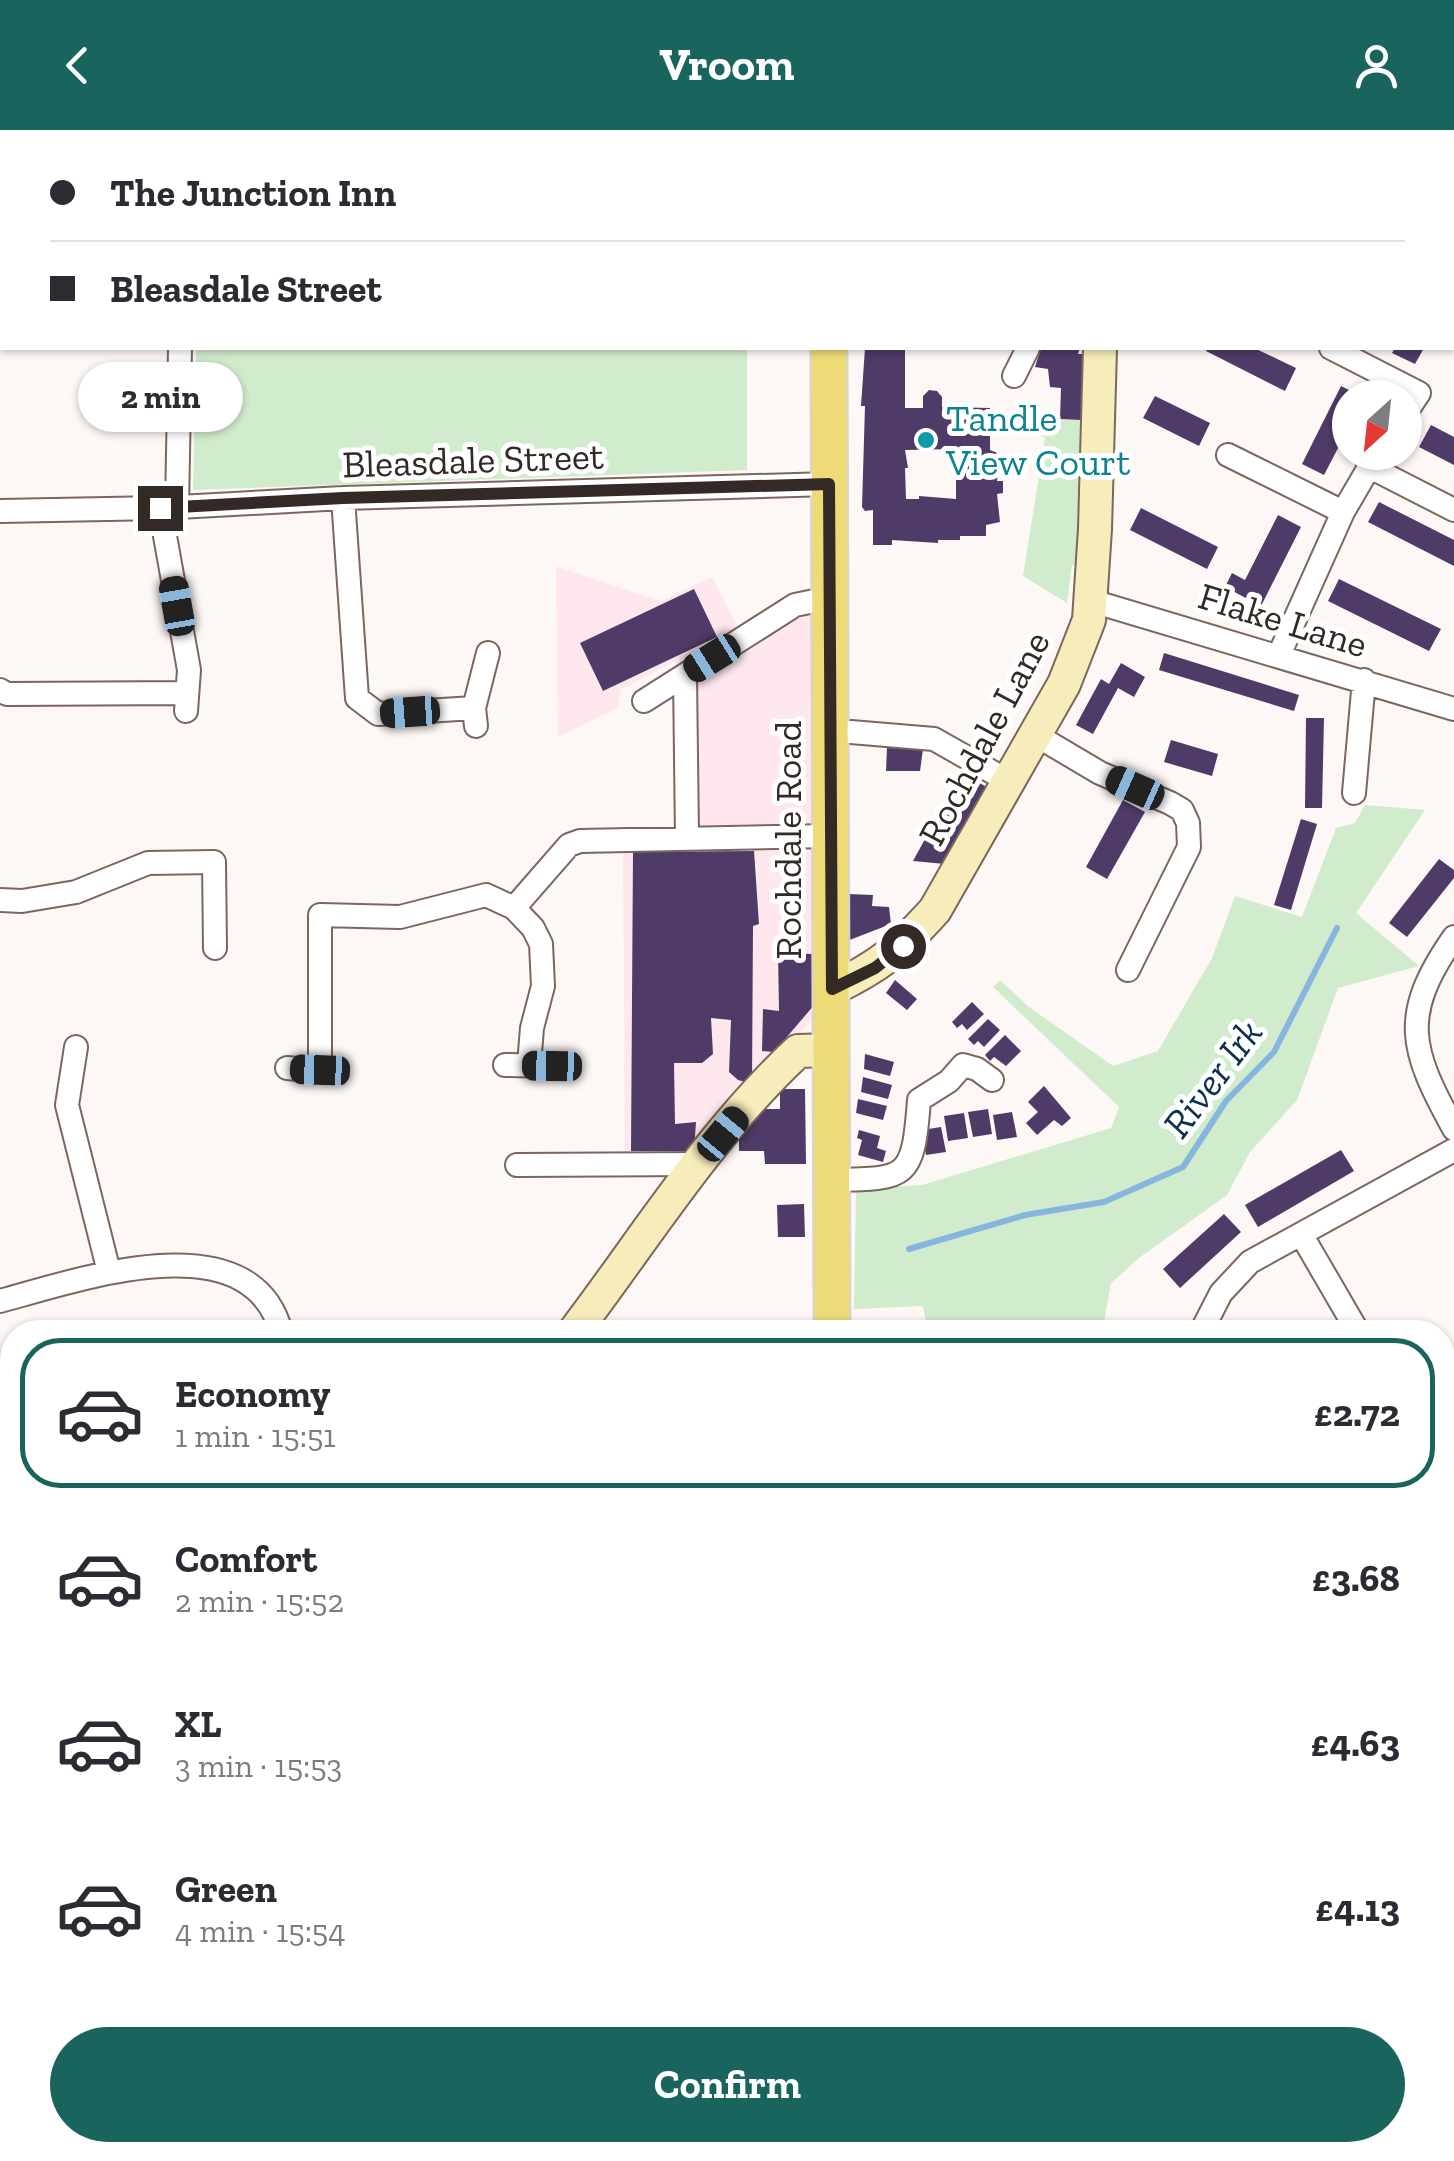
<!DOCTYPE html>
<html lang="en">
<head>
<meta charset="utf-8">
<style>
  body { margin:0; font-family:"Zilla Slab",serif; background:#f2f2f3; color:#2b2b33; height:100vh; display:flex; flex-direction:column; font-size:38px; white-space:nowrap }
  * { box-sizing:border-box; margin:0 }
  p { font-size:32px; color:#7c7c81 }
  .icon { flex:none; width:55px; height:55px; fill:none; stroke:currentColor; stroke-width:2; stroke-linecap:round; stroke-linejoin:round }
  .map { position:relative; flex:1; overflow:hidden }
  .details { position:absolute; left:0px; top:1190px; width:1455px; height:842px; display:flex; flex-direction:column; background:#fff; border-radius:40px 40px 0 0; box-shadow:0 2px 8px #0004 }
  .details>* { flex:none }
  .guide { position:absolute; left:0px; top:0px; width:1455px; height:220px; box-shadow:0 2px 8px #0004; display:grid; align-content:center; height:220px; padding:0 50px; background:#fff }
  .needle { width:65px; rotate:207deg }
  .tools { position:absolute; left:1332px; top:250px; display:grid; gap:20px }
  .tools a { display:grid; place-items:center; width:90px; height:90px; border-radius:50%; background:#fff; box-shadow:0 2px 8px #0004; font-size:50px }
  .end { position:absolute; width:45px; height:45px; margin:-22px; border:12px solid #332a26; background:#fff; box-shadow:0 0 0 5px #fff }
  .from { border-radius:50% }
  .bubble { position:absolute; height:70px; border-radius:35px; background:#fff; box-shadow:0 2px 8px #0004; font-size:32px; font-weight:800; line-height:70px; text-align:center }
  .car { position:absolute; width:30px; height:60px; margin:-30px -15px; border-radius:12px; box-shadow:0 0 8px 2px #0007; background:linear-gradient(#222 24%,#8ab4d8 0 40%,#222 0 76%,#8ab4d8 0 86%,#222 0) }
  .guide b { display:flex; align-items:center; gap:35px; height:95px; font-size:38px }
  .guide b+b { border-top:2px solid #e1e1e2 }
  .guide i { width:25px; height:25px; background:#2b2b33 }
  ul { padding:18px 0 0; list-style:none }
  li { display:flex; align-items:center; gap:30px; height:150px; margin:0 20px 15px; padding:0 30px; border:5px solid transparent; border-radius:40px }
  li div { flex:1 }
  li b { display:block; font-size:38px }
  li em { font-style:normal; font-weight:800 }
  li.current { border-color:#19655e }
  li>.icon { width:90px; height:90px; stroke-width:1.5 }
  .button { display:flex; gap:20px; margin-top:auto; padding:20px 50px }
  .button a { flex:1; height:115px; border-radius:60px; background:#19655e; color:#fff; font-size:40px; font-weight:800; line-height:115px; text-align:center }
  header { display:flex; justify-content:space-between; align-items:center; height:130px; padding:0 50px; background:#19655e; color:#fff; font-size:45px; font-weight:800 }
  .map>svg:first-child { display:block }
  .industrial { fill:#fee8ee }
  .green { fill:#d1eccc }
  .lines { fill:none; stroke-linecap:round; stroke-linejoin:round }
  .stream { stroke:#86b6de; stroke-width:6 }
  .building { fill:#4f3b67; fill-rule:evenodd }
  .street-casing { stroke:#7d665d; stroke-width:26 }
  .secondary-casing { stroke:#7d665d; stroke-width:36 }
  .primary-casing { stroke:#d6d4d4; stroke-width:39 }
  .street { stroke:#fff; stroke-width:22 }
  .secondary { stroke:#f6edbb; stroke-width:32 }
  .primary { stroke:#ecdb77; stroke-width:35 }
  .route { stroke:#332a26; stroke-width:12 }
  .culture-dot { fill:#0f9aa8; stroke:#fff; stroke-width:4 }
  .labels { text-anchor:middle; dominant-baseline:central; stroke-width:10; stroke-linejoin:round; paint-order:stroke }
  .culture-label { font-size:38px; fill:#0d838f; stroke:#fff; text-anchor:start }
  .street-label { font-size:38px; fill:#332a26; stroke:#fff }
  .water-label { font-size:40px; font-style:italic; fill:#0b314c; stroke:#fff }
</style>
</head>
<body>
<header><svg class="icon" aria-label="back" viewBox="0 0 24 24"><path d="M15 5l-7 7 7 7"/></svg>Vroom<svg class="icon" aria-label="person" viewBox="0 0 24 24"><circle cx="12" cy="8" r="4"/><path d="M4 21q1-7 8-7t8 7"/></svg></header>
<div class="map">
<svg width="1454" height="2031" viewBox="0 0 1454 2031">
  <rect width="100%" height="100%" fill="#fdf7f5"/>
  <path class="industrial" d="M556,436L661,471L712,447L739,499L621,559L618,578L558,607Z
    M801,485L816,487L819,883L733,971L698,1027H625L623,716L697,712L693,546Z"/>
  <path class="green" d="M200,0H748L200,2Z
    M196,218H747V340L193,360Z
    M1011,288L1081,290L1078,435H1072L1067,473L1023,446L1045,308Z
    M1365,675L1425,680L1356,783L1419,836L1338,858L1297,970L1250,1022L1227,1065L1139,1128L1111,1153L1102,1202H928L923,1176L854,1179L856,1059L922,1055L1111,998L1119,977L993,857L1000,850L1029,877L1113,936L1158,921L1212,828L1235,766L1302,787L1336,698L1355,693Z
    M1442,1651H1454V1942L1443,1946Z"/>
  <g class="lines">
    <path class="stream" d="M909,1119L1025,1085L1104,1072L1183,1037L1226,971L1274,922L1337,798"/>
  </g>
  <path class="building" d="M865,218H905V278H923V266L929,260L937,261L942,267V277L990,278V320L1000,324L997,351H1003V363L997,364L1000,392L986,395V406H960V410H938V413L892,410V415H873V380L865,381L862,377L865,276H861ZM956,319V369L919,366V369H906L905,338H908L905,320Z
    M1041,218H1080L1078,224H1085L1081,290L1060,289L1061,258L1050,257L1048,239L1035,237Z
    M1208,218H1254L1296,238L1285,261L1206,221Z
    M1395,218H1424L1415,234L1392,223Z
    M1341,256L1365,268H1350V295L1324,345L1302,334Z
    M1155,266L1210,293L1199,316L1143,288Z
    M1431,295L1454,307V335L1419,317Z
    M1379,372L1454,410V436L1368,392Z
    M1141,378L1218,417L1207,439L1130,400Z
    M1278,385L1301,397L1261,476L1225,457L1232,443L1245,450Z
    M1339,449L1441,499L1429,521L1328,471Z
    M694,459L717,507L603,561L580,513Z
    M1164,523L1299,565L1294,581L1159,540Z
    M1121,533L1145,547L1134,567L1118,558L1093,604L1076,595L1101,549L1109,554Z
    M1306,588H1324L1322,678H1305Z
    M1171,610L1218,624L1212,646L1164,632Z
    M887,618L923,619L920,641H886Z
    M961,643L987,657L945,734L913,731Z
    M1123,670L1145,682L1107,749L1086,737Z
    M1301,689L1317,694L1291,780L1274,775Z
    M754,721L759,794L753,796L752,954L738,950L729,942L731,890L711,888L713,924L702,933H674L675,994L696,992L694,1021H631L633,722Z
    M1439,729L1454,740V748L1407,807L1389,793Z
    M848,764L873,765L872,776L889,777L891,794L847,811Z
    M778,823L814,824L815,874L774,922L762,921L763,879L779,881Z
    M895,850L917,869L907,880L886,863Z
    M972,872L984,884L967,900L962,894L957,898L952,892Z
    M988,889L1000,900L984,917L978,911L974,915L968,909Z
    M1005,905L1021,921L1006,936L994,927L990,931L985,925Z
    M865,924L894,932L890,946L864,939Z
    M863,947L892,955L888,969L861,962Z
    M1044,956L1071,988L1062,996L1054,990L1037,1005L1026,993L1038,982L1028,972Z
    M780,959H805L806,1034H765L764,1021H739V1009L763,979H780Z
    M858,969L887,976L883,990L856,983Z
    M988,979L992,1004L973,1007L968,982Z
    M1012,982L1017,1007L997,1010L993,985Z
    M964,983L968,1008L948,1011L944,986Z
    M941,997L946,1022L926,1025L922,1000Z
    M859,1000L880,1006L877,1018L886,1021L883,1032L858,1025L862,1010L857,1008Z
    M1341,1020L1354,1041L1258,1097L1245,1075Z
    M804,1074L805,1107H778L777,1075Z
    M1224,1084L1241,1102L1180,1158L1163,1139Z
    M884,1192V1202H857V1193Z
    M12,1839V1876L5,1884L0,1879V1852Z
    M5,1942L12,1949V1969L4,1977L0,1973V1947Z"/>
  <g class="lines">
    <defs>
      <path id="street" d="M183,2V0
        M1452,59H1454
        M1331,218L1419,263L1405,284
        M1014,246L1028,218
        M1228,325L1343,382
        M1368,336L1454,380
        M343,368L357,568L378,584L474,578
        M177,377L180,218
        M160,378L189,540L186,581
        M0,381L160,378L343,368L829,354
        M1092,471L1454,579
        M1279,525L1343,382L1378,322
        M685,545L687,707
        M0,560L7,564L186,563
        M644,571L795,475L829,468
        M476,596L474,578L488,523
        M851,602L934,609L1008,651
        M1034,604L1100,643L1170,673L1182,680L1188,693L1189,717L1128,840
        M1354,663L1364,550
        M0,770L22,771L76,762L148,733L214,732L215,818
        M514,778L569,715L580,711L829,706
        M1454,807C1399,886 1410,919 1454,999
        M76,917L67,975L109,1142
        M505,935L551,936
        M287,938L332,942
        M320,940V785L400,787L486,765L514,778L533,798L541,814L543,856L532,898L529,935
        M517,1035L697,1034
        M830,1050C908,1049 913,1050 919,970L949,951L963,935L977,939L992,950
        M1301,1104L1358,1202
        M0,1171C75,1151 251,1088 281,1202
        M1201,1202L1221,1163L1250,1132L1454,1020
        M1442,1370L1454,1364
        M0,1422L12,1416
        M0,1509L12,1511
        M1442,1541L1454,1542
        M1442,1645H1454
        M1442,2008L1454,2012"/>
      <path id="secondary" d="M1137,2L1138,0
        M832,859C880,836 899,820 935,780L1064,554L1089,490L1095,399L1100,218
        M574,1202C646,1107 710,1003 798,921L830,920
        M0,1925L12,1912"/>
      <path id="primary" d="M828,0V2
        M829,218L832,1202
        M836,2020V2031"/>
    </defs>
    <use href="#street" class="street-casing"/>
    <use href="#secondary" class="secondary-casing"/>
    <use href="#primary" class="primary-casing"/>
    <use href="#street" class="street"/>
    <use href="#secondary" class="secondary"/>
    <use href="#primary" class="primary"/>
  </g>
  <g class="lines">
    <path class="route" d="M160,378L343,368L829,354L832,859L875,838L903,816"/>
  </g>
  <circle class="culture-dot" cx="926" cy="310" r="10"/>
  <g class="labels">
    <g class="culture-label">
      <text x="946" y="288">Tandle<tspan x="946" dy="44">View Court</tspan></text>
    </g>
    <g class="street-label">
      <text transform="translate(473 330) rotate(-2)">Bleasdale Street</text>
      <text transform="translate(1283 490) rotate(17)">Flake Lane</text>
      <text transform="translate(984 608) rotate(-62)">Rochdale Lane</text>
      <text transform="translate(788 710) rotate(-90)">Rochdale Road</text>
    </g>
    <g class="water-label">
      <text transform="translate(1212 948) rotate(-53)">River Irk</text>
    </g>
  </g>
</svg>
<div class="tools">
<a><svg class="needle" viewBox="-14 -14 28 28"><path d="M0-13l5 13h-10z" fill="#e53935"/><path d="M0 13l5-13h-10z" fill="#7c7c81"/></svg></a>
</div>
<i class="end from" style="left:903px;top:816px"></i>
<i class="end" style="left:160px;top:378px"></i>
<div class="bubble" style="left:78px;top:232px;width:165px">2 min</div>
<i class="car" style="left:177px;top:476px;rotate:350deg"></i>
<i class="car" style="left:712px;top:528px;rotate:238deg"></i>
<i class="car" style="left:410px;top:582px;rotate:266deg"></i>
<i class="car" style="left:1135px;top:658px;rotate:294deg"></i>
<i class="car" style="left:552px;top:936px;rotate:271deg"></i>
<i class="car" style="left:320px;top:940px;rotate:272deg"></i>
<i class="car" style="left:723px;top:1004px;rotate:40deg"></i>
<div class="guide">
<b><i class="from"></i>The Junction Inn</b>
<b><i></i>Bleasdale Street</b>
</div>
<section class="details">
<ul>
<li class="current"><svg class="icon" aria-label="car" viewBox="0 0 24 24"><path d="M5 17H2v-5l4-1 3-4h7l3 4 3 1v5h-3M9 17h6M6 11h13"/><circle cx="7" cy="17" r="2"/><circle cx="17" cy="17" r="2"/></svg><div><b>Economy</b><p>1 min · 15:51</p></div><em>£2.72</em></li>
<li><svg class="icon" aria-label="car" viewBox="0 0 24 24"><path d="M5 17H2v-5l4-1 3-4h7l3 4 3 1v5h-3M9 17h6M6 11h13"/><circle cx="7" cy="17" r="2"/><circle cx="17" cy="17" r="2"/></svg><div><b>Comfort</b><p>2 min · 15:52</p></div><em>£3.68</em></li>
<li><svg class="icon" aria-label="car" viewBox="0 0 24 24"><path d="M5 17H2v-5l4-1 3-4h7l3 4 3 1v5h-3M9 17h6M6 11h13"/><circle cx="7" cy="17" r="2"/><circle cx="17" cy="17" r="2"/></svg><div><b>XL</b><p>3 min · 15:53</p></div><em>£4.63</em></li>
<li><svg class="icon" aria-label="car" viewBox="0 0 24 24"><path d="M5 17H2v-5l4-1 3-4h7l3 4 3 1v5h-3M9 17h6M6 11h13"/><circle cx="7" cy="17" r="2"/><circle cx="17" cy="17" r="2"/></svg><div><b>Green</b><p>4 min · 15:54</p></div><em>£4.13</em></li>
</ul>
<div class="button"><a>Confirm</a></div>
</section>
</div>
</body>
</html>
